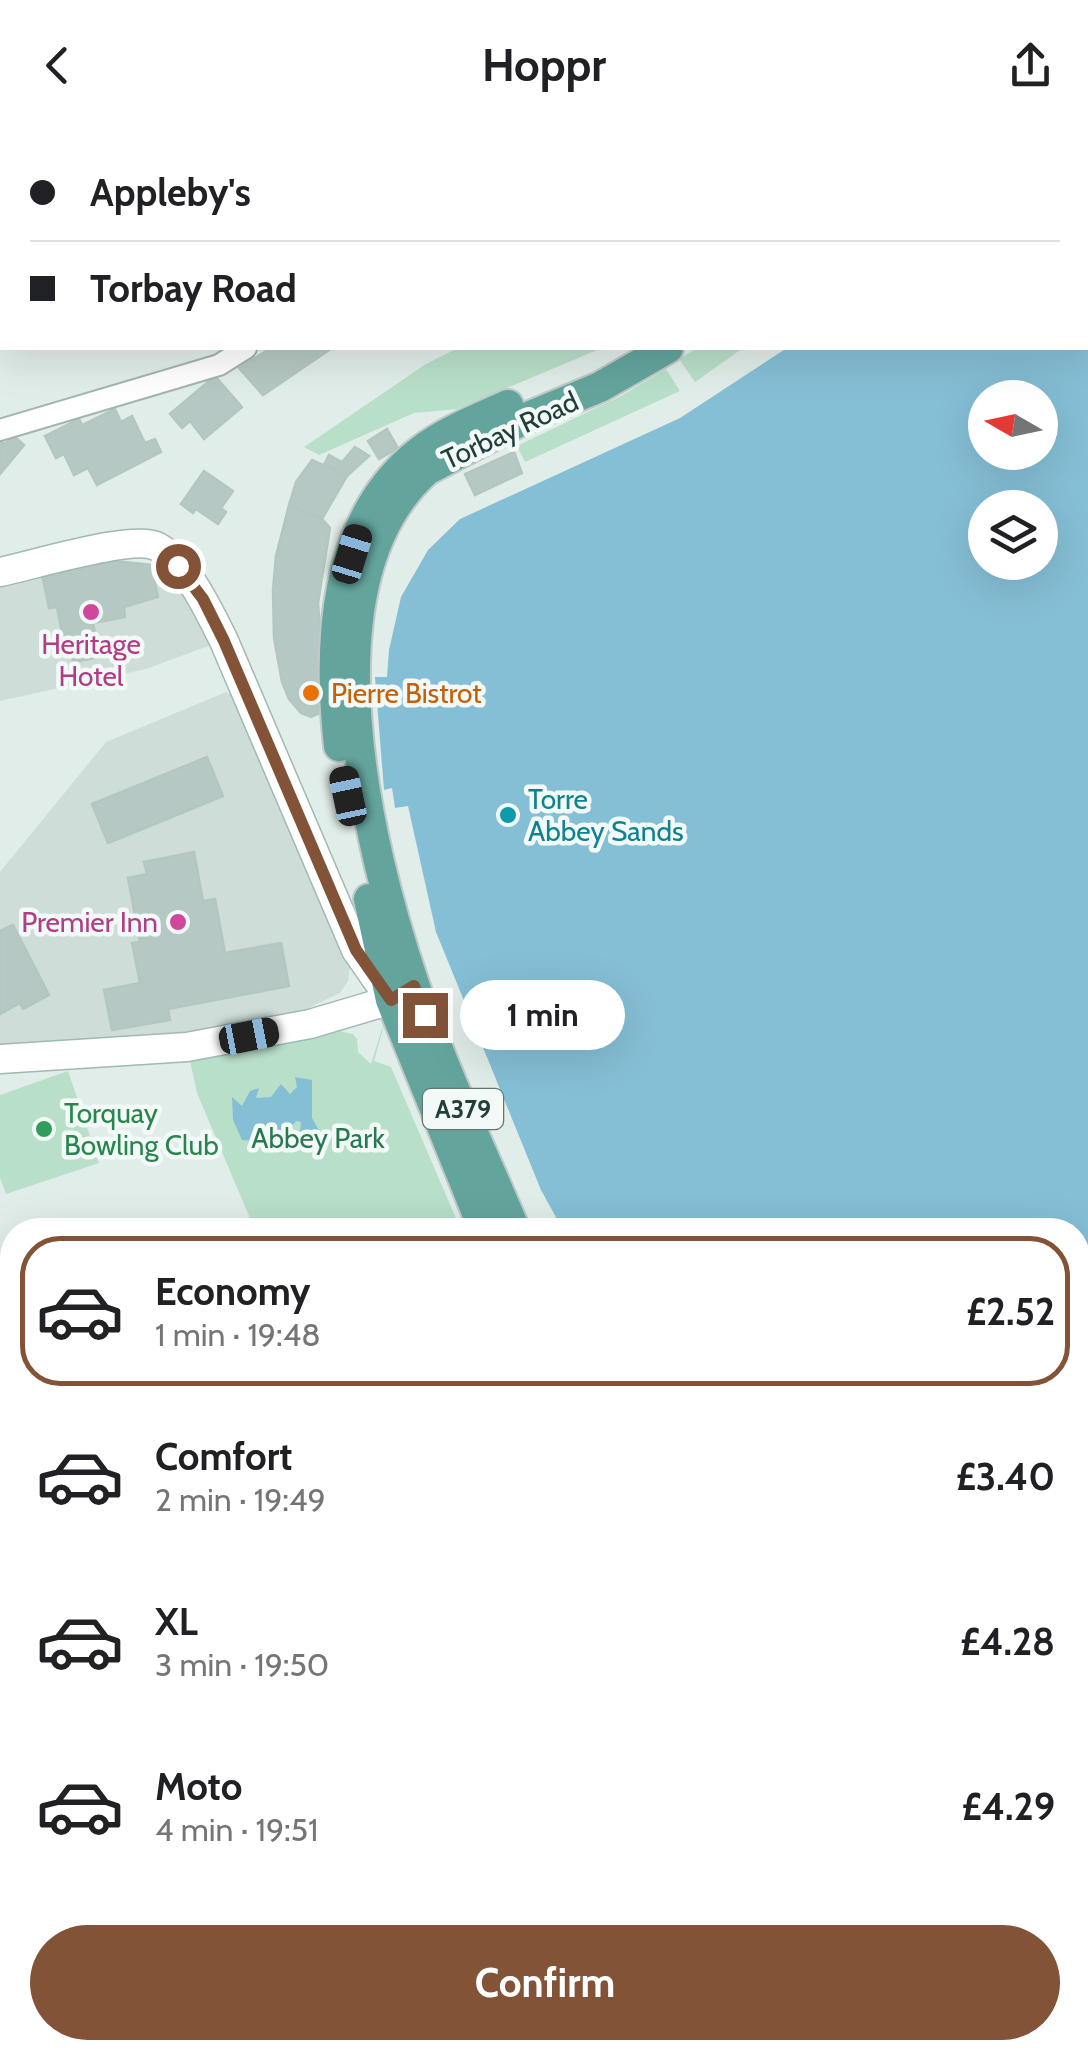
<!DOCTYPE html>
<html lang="en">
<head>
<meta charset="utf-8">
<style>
  body { margin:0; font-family:Cabin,sans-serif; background:#f6f6f6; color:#202124; height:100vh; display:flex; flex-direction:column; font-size:38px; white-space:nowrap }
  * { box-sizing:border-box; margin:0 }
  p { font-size:32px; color:#757577 }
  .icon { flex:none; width:55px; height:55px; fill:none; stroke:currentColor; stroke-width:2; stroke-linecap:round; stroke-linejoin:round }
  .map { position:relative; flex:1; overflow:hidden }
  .panel { position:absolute; left:0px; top:1088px; width:1090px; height:842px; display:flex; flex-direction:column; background:#fff; border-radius:40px 40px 0 0; box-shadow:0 10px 40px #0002 }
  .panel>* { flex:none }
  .hud { position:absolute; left:0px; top:0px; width:1090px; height:220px; box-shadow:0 10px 40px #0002; display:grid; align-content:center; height:220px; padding:0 30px; background:#fff }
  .needle { width:65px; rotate:279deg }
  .buttons { position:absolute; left:968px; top:250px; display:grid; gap:20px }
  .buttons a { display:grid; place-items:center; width:90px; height:90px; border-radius:50%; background:#fff; box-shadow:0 10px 40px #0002; font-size:50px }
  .end { position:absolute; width:45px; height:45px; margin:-22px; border:12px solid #835338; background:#fff; box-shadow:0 0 0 5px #fff }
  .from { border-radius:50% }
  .bubble { position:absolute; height:70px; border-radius:35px; background:#fff; box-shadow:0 10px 40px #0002; font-size:32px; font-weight:800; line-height:70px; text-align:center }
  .car { position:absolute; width:30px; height:60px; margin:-30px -15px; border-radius:12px; box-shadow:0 0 8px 2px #0007; background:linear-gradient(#222 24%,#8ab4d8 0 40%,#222 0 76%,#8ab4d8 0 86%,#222 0) }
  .hud b { display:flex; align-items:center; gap:35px; height:95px; font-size:38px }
  .hud b+b { border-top:2px solid #e0e0e0 }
  .hud i { width:25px; height:25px; background:#202124 }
  ul { padding:18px 0 0; list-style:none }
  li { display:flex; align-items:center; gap:30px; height:150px; margin:0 20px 15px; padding:0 10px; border:5px solid transparent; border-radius:40px }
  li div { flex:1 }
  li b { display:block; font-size:38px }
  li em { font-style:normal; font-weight:800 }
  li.selected { border-color:#835338 }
  li>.icon { width:90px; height:90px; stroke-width:1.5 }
  .action { display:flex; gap:20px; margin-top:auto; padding:20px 30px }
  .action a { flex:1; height:115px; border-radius:60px; background:#835338; color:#fff; font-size:40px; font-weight:800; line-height:115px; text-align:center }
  header { display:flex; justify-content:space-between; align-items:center; height:130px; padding:0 30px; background:#fff; font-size:45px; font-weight:800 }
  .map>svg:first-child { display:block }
  .built { fill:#cfddd8 }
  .green { fill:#b8dfc8 }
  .water { fill:#85bfd6; fill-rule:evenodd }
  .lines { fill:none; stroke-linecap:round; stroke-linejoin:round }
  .stream { stroke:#85bfd6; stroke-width:5 }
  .building { fill:#b6c8c3; stroke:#b3c7c1; stroke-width:2.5 }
  .street-casing { stroke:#a3b5b1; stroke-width:24 }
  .secondary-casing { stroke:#9fb9b3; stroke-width:31 }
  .primary-casing { stroke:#c1c9c8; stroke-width:34 }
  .street { stroke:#fff; stroke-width:20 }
  .secondary { stroke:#fff; stroke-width:28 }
  .primary { stroke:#63a59d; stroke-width:30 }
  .route { stroke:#835338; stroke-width:12 }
  .hotel-dot { fill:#d1479c; stroke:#f2f9f6; stroke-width:4 }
  .food-dot { fill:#e8710a; stroke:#f2f9f6; stroke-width:4 }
  .culture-dot { fill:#0f9aa8; stroke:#f2f9f6; stroke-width:4 }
  .leisure-dot { fill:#2e9e5b; stroke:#f2f9f6; stroke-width:4 }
  .labels { text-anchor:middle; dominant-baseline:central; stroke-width:9; stroke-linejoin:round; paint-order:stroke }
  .shield { fill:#f2f9f6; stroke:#5f7772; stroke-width:2.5 }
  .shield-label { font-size:25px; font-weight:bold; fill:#203f3a }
  .street-label { font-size:28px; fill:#203f3a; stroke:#f2f9f6 }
  .hotel-label { font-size:28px; fill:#b23c85; stroke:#f2f9f6 }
  .food-label { font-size:28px; fill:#c56008; stroke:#f2f9f6; text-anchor:start }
  .culture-label { font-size:28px; fill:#0d838f; stroke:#f2f9f6; text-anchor:start }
  .leisure-label { font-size:28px; fill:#27864d; stroke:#f2f9f6; text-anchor:start }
  .park-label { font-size:28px; fill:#287851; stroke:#f2f9f6 }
</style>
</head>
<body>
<header><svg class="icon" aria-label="back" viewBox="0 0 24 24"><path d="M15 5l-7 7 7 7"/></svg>Hoppr<svg class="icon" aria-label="share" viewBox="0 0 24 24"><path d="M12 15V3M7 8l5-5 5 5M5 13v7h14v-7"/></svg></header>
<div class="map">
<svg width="1088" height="1928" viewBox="0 0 1088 1928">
  <rect width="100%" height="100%" fill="#e1ede9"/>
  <path class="built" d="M114,431L151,435L165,443L191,475L211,515L146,539L0,571V458L42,444Z
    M226,562L238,569L346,820L350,837L348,851L340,863L308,878L226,899L150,910L0,918V742L106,612Z"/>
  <path class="green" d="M458,218H602L457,279L414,283L319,325L304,317L426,234Z
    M697,218H743L695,252L679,229Z
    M666,239L680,261L525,332L517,316L621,266Z
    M391,870L374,931L391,937L461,1100H255L197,963L187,917L310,894L353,904L357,909L358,922L371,934Z
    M68,941L99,1033L6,1064L0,1048V965Z
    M12,1210V1408L0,1374V1215Z
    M0,1817L12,1819V1918H111L113,1928H0Z
    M232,1918H527L399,1928H246Z
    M757,1918H876L884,1928H756L751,1922Z"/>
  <path class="water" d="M1088,44V1928H1074L1069,1924H1059L1053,1918H1078V1100H563L541,1060L436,802L408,676L395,678L392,658L384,660L375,547H387L389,520L401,467L428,420L460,389L680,288L787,218H1088ZM985,268H1040V322H985ZM985,378H1040V432H985Z
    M295,947L312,950V988L324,1009L318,1011L308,1004L299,1010L301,992L296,991L287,1002L274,1007L272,998L260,1000L259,1011L242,1010L233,990L232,967L242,976L250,961L259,958L256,968L271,967L281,954L290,964L297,957Z"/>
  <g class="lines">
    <path class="stream" d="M216,1926L237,1928
      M324,1928L345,1918
      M368,1928L414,1918"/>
  </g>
  <path class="building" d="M287,0H421L284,2Z
    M271,218H332L263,265L239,238Z
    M215,246L242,277L204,309L190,291L182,298L170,284Z
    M115,279L121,292L132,286L145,313L155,309L161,322L97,355L88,338L74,345L64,324L56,328L45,306L79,289L82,295Z
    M387,299L398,318L379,329L368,311Z
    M13,305L24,315L0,344V310L5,314Z
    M355,317L369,326L347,346L324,335L329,325L342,332Z
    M514,322L522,343L475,365L465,344Z
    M312,330L347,346L322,389L289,375L296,352Z
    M204,341L233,361L221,378L226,382L218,394L196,379L193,383L181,374Z
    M289,375L322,389L330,398L318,473L326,572L324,581L311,587L301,583L289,569L282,552L274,508L273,460L276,426Z
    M114,431L151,435L158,467L124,477L125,487L93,493L100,527L73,532L71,522L66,523L57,477L49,478L42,444Z
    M207,627L223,666L108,713L92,674Z
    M194,722L203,771L215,769L225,823L281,813L289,856L168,879L170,890L112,900L104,860L140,853L132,813L140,812L128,748L147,744L144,732Z
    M13,795L49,865L23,879L20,873L0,884V801Z
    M12,1768V1791L0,1796V1772Z"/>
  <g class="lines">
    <defs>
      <path id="street" d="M164,0L167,2
        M259,2L262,0
        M531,2L532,0
        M0,135L2,134
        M0,300L219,235L246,218"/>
      <path id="secondary" d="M0,442C31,436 135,403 158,417C187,433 210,483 224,511L356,820L390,869
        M0,929L187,917L310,894L391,870L404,862"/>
      <path id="primary" d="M856,2L858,0
        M339,616C328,515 332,390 419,322C446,301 477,289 508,275
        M369,769L391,870L484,1100
        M515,1100C481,1019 442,938 414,854C368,719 302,450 427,340L528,287L600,257L668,218
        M937,1918L939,1928
        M958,1918L968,1928
        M997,1918L1009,1928
        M179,1928L208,1918"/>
    </defs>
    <use href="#street" class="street-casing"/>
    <use href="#secondary" class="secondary-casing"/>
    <use href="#primary" class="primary-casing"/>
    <use href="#street" class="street"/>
    <use href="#secondary" class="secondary"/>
    <use href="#primary" class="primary"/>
  </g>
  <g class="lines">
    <path class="route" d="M178,436L203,469L224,511L356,820L391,870L414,856L425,885"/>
  </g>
  <g class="hotel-dot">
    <circle cx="91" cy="482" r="10"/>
    <circle cx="178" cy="792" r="10"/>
  </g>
  <circle class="food-dot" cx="311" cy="563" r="10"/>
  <circle class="culture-dot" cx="508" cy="685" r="10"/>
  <circle class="leisure-dot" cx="44" cy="999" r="10"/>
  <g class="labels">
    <rect class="shield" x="423" y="959" width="80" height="40" rx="8"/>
    <g class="shield-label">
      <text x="463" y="979">A379</text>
    </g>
    <g class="street-label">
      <text transform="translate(510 300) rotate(-25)">Torbay Road</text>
    </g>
    <g class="hotel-label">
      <text x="91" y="514">Heritage<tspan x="91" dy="32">Hotel</tspan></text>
      <text x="158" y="792" text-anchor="end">Premier Inn</text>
    </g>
    <g class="food-label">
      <text x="331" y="563">Pierre Bistrot</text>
    </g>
    <g class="culture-label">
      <text x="528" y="669">Torre<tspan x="528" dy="32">Abbey Sands</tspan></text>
    </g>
    <g class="leisure-label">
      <text x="64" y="983">Torquay<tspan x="64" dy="32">Bowling Club</tspan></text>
    </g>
    <g class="park-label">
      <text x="318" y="1008">Abbey Park</text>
    </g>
  </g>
</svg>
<div class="buttons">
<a><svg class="needle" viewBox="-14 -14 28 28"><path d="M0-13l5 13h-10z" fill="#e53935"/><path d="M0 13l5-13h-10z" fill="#757577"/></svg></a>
<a><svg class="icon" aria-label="layers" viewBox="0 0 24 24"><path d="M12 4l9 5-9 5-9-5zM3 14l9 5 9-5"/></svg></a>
</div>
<i class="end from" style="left:178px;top:436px"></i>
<i class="end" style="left:425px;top:885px"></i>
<div class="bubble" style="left:460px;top:850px;width:165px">1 min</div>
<i class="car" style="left:352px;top:424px;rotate:17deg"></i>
<i class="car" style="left:348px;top:666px;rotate:348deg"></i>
<i class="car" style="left:249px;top:906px;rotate:79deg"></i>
<div class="hud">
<b><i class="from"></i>Appleby's</b>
<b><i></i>Torbay Road</b>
</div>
<section class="panel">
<ul>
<li class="selected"><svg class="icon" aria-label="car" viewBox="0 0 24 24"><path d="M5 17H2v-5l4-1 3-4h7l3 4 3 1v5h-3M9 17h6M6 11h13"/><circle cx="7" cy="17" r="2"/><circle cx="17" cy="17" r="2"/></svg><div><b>Economy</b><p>1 min · 19:48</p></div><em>£2.52</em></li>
<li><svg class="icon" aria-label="car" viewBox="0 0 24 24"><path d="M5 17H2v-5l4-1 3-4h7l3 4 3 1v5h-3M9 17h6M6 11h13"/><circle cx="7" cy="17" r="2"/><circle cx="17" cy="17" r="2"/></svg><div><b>Comfort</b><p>2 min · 19:49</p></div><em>£3.40</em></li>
<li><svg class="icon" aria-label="car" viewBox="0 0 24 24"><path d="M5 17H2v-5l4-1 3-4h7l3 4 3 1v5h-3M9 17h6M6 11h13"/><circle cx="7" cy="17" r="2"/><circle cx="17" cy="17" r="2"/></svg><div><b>XL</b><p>3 min · 19:50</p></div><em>£4.28</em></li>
<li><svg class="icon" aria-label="car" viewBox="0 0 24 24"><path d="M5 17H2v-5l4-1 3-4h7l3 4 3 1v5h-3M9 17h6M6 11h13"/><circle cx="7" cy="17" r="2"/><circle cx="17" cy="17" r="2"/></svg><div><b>Moto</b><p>4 min · 19:51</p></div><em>£4.29</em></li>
</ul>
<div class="action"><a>Confirm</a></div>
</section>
</div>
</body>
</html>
